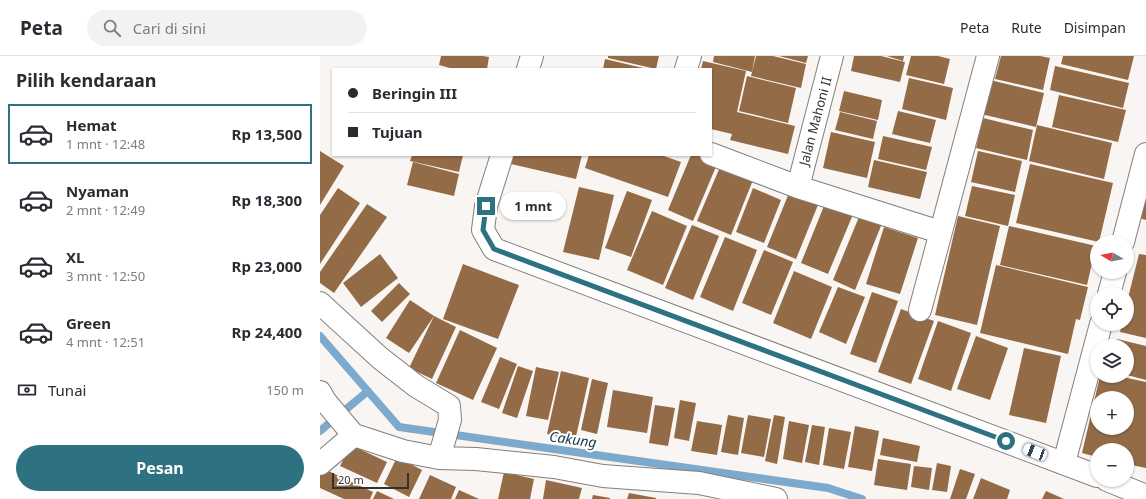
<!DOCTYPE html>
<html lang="id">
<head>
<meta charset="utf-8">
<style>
  body { margin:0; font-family:"Noto Sans",sans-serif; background:#f2f2f3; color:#2b2b33; height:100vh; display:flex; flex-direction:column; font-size:15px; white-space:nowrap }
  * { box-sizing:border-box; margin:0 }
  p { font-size:13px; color:#7c7c81 }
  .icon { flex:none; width:22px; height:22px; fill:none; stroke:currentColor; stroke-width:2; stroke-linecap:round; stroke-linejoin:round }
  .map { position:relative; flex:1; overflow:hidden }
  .panel { display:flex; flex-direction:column; background:#fff; width:320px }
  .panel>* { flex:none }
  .guide { position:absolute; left:12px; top:12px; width:380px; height:88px; border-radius:0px; box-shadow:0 1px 3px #0004; display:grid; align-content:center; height:88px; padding:0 16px; background:#fff }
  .needle { width:26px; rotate:280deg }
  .controls { position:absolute; left:770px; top:179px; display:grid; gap:8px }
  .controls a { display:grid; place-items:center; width:44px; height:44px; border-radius:50%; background:#fff; box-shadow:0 1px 3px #0004; font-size:20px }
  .scale { position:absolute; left:12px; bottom:10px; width:77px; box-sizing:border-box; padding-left:4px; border:2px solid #323130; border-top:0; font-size:11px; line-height:14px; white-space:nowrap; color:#323130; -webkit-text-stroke:3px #fff; paint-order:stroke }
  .end { position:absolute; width:18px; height:18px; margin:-9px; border:5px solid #2e7282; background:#fff; box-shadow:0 0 0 2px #fff }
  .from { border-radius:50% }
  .bubble { position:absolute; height:28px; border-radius:14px; background:#fff; box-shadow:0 1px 3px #0004; font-size:13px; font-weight:700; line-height:28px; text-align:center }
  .car { position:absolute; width:12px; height:24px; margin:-12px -6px; border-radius:5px; box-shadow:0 0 3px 1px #0007; background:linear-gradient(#fff 24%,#345 0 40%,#fff 0 76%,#345 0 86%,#fff 0) }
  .guide b { display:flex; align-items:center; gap:14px; height:38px; font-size:15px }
  .guide b+b { border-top:1px solid #e1e1e2 }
  .guide i { width:10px; height:10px; background:#2b2b33 }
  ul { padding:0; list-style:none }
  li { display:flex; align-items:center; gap:12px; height:60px; margin:0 8px 6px; padding:0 8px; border:2px solid transparent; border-radius:0px }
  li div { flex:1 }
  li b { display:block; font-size:15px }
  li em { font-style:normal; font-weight:700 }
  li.on { border-color:#2e7282 }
  li>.icon { width:36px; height:36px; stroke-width:1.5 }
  h2 { padding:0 16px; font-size:18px; line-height:48px }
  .pay { display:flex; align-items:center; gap:10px; height:44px; padding:0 16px; font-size:15px }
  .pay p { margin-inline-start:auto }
  .action { display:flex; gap:8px; margin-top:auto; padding:8px 16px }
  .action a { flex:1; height:46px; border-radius:24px; background:#2e7282; color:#fff; font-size:16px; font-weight:700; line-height:46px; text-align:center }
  header { display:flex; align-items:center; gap:24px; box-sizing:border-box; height:56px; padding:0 20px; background:#fff; border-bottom:1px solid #e1e1e2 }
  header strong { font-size:19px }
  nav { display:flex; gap:22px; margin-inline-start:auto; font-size:14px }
  .search { width:280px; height:36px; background:#f2f2f3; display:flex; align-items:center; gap:10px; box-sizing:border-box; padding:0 14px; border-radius:22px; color:#7c7c81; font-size:15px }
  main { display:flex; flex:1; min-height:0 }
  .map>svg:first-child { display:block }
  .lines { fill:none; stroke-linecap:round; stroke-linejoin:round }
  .stream { stroke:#7ca9cc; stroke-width:8 }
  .building { fill:#936b47; fill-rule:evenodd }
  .minor-casing { stroke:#827f7c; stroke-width:24 }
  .minor { stroke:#fff; stroke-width:22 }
  .route { stroke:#2e7282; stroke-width:5 }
  .labels { text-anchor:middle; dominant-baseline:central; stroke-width:4; stroke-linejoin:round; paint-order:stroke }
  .street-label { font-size:13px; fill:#323130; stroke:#fff }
  .water-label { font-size:14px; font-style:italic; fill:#123650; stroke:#fff }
</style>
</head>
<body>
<header>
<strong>Peta</strong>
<div class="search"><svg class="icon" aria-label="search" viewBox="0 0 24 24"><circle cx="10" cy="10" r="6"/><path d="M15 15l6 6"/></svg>Cari di sini</div>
<nav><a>Peta</a><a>Rute</a><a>Disimpan</a></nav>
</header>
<main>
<section class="panel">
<h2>Pilih kendaraan</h2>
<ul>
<li class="on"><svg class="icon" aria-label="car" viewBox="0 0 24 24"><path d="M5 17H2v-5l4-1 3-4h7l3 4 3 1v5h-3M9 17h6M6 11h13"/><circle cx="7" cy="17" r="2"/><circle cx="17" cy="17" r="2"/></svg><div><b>Hemat</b><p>1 mnt · 12:48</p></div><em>Rp 13,500</em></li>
<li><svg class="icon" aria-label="car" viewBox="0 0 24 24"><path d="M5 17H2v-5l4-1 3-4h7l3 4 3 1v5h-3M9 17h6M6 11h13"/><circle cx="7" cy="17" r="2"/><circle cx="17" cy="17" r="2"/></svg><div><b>Nyaman</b><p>2 mnt · 12:49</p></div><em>Rp 18,300</em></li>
<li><svg class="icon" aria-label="car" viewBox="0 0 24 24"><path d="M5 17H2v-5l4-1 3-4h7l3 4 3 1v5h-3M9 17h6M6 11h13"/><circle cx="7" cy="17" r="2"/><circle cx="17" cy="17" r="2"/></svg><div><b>XL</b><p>3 mnt · 12:50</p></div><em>Rp 23,000</em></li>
<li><svg class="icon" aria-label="car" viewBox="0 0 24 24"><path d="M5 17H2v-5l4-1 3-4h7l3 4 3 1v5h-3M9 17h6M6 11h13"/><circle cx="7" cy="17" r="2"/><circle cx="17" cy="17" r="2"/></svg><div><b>Green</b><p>4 mnt · 12:51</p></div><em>Rp 24,400</em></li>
</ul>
<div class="pay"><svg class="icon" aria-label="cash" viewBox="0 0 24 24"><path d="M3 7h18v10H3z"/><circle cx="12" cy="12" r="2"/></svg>Tunai<p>150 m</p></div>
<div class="action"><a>Pesan</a></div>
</section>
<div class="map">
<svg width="826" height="443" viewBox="0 0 826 443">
  <rect width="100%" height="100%" fill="#f9f5f2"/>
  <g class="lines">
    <path class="stream" d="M0,280L79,371L508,432L542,443
      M0,375L48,335"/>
  </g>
  <path class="building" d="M121,0H163L169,1L167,13H134L119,9Z
    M288,0H339L336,13L288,2Z
    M394,0H435L432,16L393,6Z
    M436,0H453L486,8L481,32L431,20Z
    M459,0H488L486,7Z
    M534,0H561L585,6L580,26L531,15Z
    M567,0H584L583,5Z
    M591,0H618L630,3L624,28L586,19Z
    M681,0H720L730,2L723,34L675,23Z
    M743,0H814L808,24L741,8Z
    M285,3L323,12V13H283Z
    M383,5L426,15L417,56L475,70L468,98L410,84L412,78L391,73V13H381Z
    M735,10L809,27L803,52L730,34Z
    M427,20L476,32L468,67L419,55Z
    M589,22L633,32L626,64L582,53Z
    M670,24L724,37L716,71L661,58Z
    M524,35L562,44L558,64L519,55Z
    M739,39L806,54L798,86L732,71Z
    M578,55L616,64L610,87L572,78Z
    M520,56L557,65L553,83L515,74Z
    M663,62L713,74L707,104L656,92Z
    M717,69L792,87L784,123L709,105Z
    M511,76L555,86L547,122L503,112Z
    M563,80L612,91L606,114L558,103Z
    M0,95L24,110L0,149Z
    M658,95L702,105L695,136L651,126Z
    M92,99H143L139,116L90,105Z
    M193,99H262L256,123L191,108Z
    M269,99H341L361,106L348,141L265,112Z
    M371,99H382L398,106L373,165L348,154Z
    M554,104L607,116L600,143L548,131Z
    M93,106L139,118L134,140L87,129Z
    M710,108L793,127L779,186L696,167Z
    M400,111L433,124L411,179L377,165Z
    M652,130L695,139L688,170L645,160Z
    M259,131L294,139L279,204L243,196Z
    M18,132L40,147L0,208V159Z
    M433,132L461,144L444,187L416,176Z
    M471,132L500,144L476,203L447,191Z
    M307,135L332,144L311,201L285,192Z
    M826,136V164L819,162Z
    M506,145L534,156L508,218L481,207Z
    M47,148L67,161L14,237L0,227V216Z
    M332,155L367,170L343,229L307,214Z
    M541,156L563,165L535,234L513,224Z
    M638,160L680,170L657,269L615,259Z
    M372,169L399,180L373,244L345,232Z
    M689,170L776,190L767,229L680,209Z
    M564,171L598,182L580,238L546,228Z
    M405,181L437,194L413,255L380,241Z
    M444,194L473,206L451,259L422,247Z
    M60,198L78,222L41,251L23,227Z
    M819,198L826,199V282L800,276L802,268H807V246Z
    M143,208L199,229L178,283L123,263Z
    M676,209L768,231L760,264L756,263L748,298L660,277Z
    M474,215L512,231L491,283L453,267Z
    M79,227L90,238L62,266L51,255Z
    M518,231L545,241L526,288L499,276Z
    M552,236L578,245L556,307L530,298Z
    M90,244L114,260L89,297L66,282Z
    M581,253L614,265L591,328L558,316Z
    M114,260L136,271L112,323L89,312Z
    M618,265L651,277L631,335L598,323Z
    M140,274L177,292L153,344L116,327Z
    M656,280L688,292L670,344L637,333Z
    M797,283L826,290V324L807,319V290H796Z
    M704,292L741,300L726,367L689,359Z
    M180,301L197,308L179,353L161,346Z
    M198,310L213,315L197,362L182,357Z
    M216,311L239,316L228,364L206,360Z
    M241,315L269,322L255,385L227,378Z
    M780,320H798L826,326V412L807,408V394H777V401L762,397ZM777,342H807V372H777Z
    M272,323L288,327L277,378L261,374Z
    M293,334L333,341L327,377L287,371Z
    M360,344L376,347L369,385L354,382Z
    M335,349L355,352L348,390L329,387Z
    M408,359L424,362L418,399L401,396Z
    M428,359L451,363L444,401L421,397Z
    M454,359L465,361L457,408L445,405Z
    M377,365L402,369L397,399L371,395Z
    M469,365L489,369L482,407L463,403Z
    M492,369L505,371L499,409L485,406Z
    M535,370L559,375L552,415L528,411Z
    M509,372L531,376L524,413L503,409Z
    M563,382L600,390L597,406L560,399Z
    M31,389L67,406L57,427L20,410Z
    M77,401L102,414L89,441L64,428Z
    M558,403L591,408L587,434L554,429Z
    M617,407L631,410L627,436L612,434Z
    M594,410L612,412L609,434L591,431Z
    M2,412L53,436L50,443H24L0,432V417Z
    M640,413L655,418L646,443H630Z
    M184,416L214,423L210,443H178Z
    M110,419L136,431L131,443H99Z
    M661,422L690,434L687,443H653Z
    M226,424L262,432L259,443H223Z
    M139,434L159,443H135Z
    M57,435L74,443H53Z
    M726,435L744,443H722Z
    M309,437L336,442V443H307Z
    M273,439L290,442V443H272Z"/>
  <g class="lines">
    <defs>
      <path id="minor" d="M208,13L212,0
        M366,13L370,0
        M391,98L478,131L620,176
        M182,99L166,150L163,174L174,193L777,420
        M478,131L512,0
        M803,186L826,98
        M789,238L795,216
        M0,247L60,302L96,330L129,350L130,364L119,402
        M600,254L668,0
        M0,336L5,345L31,376L34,379L83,395L119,402L156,403L234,411L283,420L379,427L456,443
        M744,407L781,268
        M0,408L34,379
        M787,424L826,440"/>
    </defs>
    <use href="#minor" class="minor-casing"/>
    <use href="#minor" class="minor"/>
  </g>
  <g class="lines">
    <path class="route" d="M166,150L163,174L174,193L686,385"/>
  </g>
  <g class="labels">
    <g class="street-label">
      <text transform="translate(495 65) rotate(-75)">Jalan Mahoni II</text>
    </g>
    <g class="water-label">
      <text transform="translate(253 383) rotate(8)">Cakung</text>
    </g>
  </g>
</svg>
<div class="controls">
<a><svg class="needle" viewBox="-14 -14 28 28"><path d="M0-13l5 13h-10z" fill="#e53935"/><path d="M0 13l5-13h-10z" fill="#7c7c81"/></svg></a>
<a><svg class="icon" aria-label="locate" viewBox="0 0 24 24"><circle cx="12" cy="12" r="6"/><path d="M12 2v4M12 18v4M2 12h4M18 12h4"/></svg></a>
<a><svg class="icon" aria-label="layers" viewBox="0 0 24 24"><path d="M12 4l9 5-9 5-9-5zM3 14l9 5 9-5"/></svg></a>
<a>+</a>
<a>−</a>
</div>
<div class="scale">20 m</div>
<i class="end from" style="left:686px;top:385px"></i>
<i class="end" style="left:166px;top:150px"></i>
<div class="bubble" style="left:180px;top:136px;width:66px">1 mnt</div>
<i class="car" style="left:715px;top:396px;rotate:291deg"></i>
<div class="guide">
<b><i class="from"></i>Beringin III</b>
<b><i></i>Tujuan</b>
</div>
</div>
</main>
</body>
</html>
